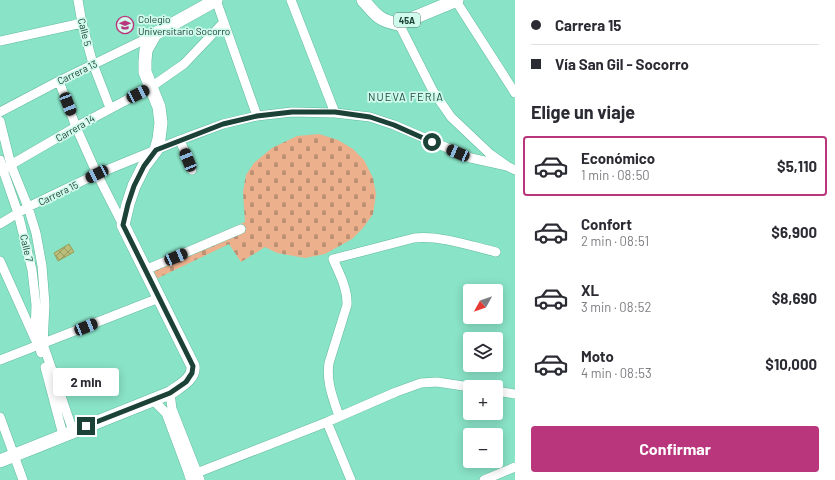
<!DOCTYPE html>
<html lang="es">
<head>
<meta charset="utf-8">
<style>
  body { margin:0; font-family:Barlow,sans-serif; background:#f2f2f3; color:#2b2b33; height:100vh; display:flex; flex-direction:column; font-size:15px; white-space:nowrap }
  * { box-sizing:border-box; margin:0 }
  p { font-size:13px; color:#7c7c81 }
  .icon { flex:none; width:22px; height:22px; fill:none; stroke:currentColor; stroke-width:2; stroke-linecap:round; stroke-linejoin:round }
  .map { position:relative; flex:1; overflow:hidden }
  .drawer { display:flex; flex-direction:column; background:#fff; width:320px }
  .drawer>* { flex:none }
  .hud { display:grid; align-content:center; height:88px; padding:0 16px; background:#fff }
  .needle { width:26px; rotate:230deg }
  .fabs { position:absolute; left:463px; top:284px; display:grid; gap:8px }
  .fabs a { display:grid; place-items:center; width:40px; height:40px; border-radius:4px; background:#fff; box-shadow:0 2px 10px #0003; font-size:20px }
  .end { position:absolute; width:18px; height:18px; margin:-9px; border:5px solid #1c4136; background:#fff; box-shadow:0 0 0 2px #fff }
  .from { border-radius:50% }
  .bubble { position:absolute; height:28px; border-radius:4px; background:#fff; box-shadow:0 2px 10px #0003; font-size:13px; font-weight:700; line-height:28px; text-align:center }
  .car { position:absolute; width:12px; height:24px; margin:-12px -6px; border-radius:5px; box-shadow:0 0 3px 1px #0007; background:linear-gradient(#222 24%,#8ab4d8 0 40%,#222 0 76%,#8ab4d8 0 86%,#222 0) }
  .hud b { display:flex; align-items:center; gap:14px; height:38px; font-size:15px }
  .hud b+b { border-top:1px solid #e1e1e2 }
  .hud i { width:10px; height:10px; background:#2b2b33 }
  ul { padding:0; list-style:none }
  li { display:flex; align-items:center; gap:12px; height:60px; margin:0 8px 6px; padding:0 8px; border:2px solid transparent; border-radius:4px }
  li div { flex:1 }
  li b { display:block; font-size:15px }
  li em { font-style:normal; font-weight:700 }
  li.selected { border-color:#b9357c }
  li>.icon { width:36px; height:36px; stroke-width:1.5 }
  h2 { padding:0 16px; font-size:18px; line-height:48px }
  .button { display:flex; gap:8px; margin-top:auto; padding:8px 16px }
  .button a { flex:1; height:46px; border-radius:4px; background:#b9357c; color:#fff; font-size:16px; font-weight:700; line-height:46px; text-align:center }
  main { display:flex; flex:1; min-height:0 }
  .map>svg:first-child { display:block }
  .cemetery { fill:url(#cemetery-stones) }
  .building { fill:url(#building-cross-hatch); stroke:#9b9f57 }
  .lines { fill:none; stroke-linecap:round; stroke-linejoin:round }
  .minor-casing { stroke:#62bba0; stroke-width:10 }
  .highway-casing { stroke:#62bba0; stroke-width:14 }
  .minor { stroke:#fff; stroke-width:9 }
  .highway { stroke:#fff; stroke-width:13 }
  .route { stroke:#1c4136; stroke-width:5 }
  .labels { text-anchor:middle; dominant-baseline:central; stroke-width:3.5; stroke-linejoin:round; paint-order:stroke }
  .shield { fill:#d0faeb; stroke:#52786c; stroke-width:1 }
  .shield-label { font-size:9px; font-weight:bold; fill:#1c4136 }
  .poi-label { font-size:10px; fill:#1c4136; stroke:#d0faeb; text-anchor:start }
  .street-label { font-size:10px; fill:#1c4136; stroke:#d0faeb }
  .neighbourhood-label { font-size:11px; letter-spacing:1px; fill:#1b4b3e; stroke:#d0faeb }
</style>
</head>
<body>
<main>
<div class="map">
<svg width="515" height="480" viewBox="0 0 515 480">
  <defs>
    <pattern id="cemetery-stones" width="16" height="16" patternUnits="userSpaceOnUse"><rect width="16" height="16" fill="#ecb08d"/><path d="M2 7V4a2 2 0 0 1 4 0v3zM10 15v-3a2 2 0 0 1 4 0v3z" fill="#be9174"/></pattern>
    <pattern id="building-cross-hatch" width="8" height="8" patternUnits="userSpaceOnUse"><rect width="8" height="8" fill="#babe78"/><path d="M0 0l8 8M0 8l8-8" fill="none" stroke="#969c63"/></pattern>
  </defs>
  <rect width="100%" height="100%" fill="#89e3c6"/>
  <path class="cemetery" d="M319,134L338,140L353,149L364,160L373,178L376,194L373,214L363,228L352,239L325,254L305,258L277,253L265,247L241,262L229,244L156,279L148,264L245,222L243,192L246,175L254,163L272,148L297,136Z"/>
  <path class="building" d="M69,244L74,252L58,261L54,253Z"/>
  <g class="lines">
    <defs>
      <path id="minor" d="M78,0L82,23L93,64L110,108
        M216,0L257,116
        M291,0L335,113
        M456,1L515,93
        M399,24L433,91L451,117L490,154L507,166L515,170
        M0,41L82,23
        M59,81L76,127L97,174L123,225
        M0,112L59,81L154,35
        M0,121L11,165L28,207L36,233L42,266L45,304L43,344L73,431
        M180,140L192,170
        M0,160L3,170L18,213L32,270L36,305L35,335
        M0,171L76,127L151,87L184,64L224,22
        M0,224L28,207L97,174L180,140L223,124L257,116L292,112L335,113L370,117L394,125L471,158L507,166
        M0,261L35,339L39,345L41,353
        M145,270L241,229
        M0,360L159,298
        M45,367L63,435
        M496,391L515,394
        M170,393L172,409L200,480
        M153,400L166,413L191,480
        M339,416C333,398 326,382 329,363L347,305C348,289 339,273 333,259L414,238C440,235 471,246 496,252
        M0,417L23,480
        M327,422L351,480
        M189,476L327,422L396,392L421,383L437,382L470,387
        M484,480L515,467"/>
      <path id="highway" d="M363,0C375,14 379,21 399,24L457,0
        M0,461L170,393C178,387 195,379 193,366C192,364 191,362 190,360L123,225L128,204L134,186L144,166L156,150L159,139L161,123L159,107L145,72V61L146,50L155,34L216,0"/>
    </defs>
    <use href="#minor" class="minor-casing"/>
    <use href="#highway" class="highway-casing"/>
    <use href="#minor" class="minor"/>
    <use href="#highway" class="highway"/>
  </g>
  <g class="lines">
    <path class="route" d="M86,426L170,393L186,382L192,373L193,366L190,360L123,225L128,204L134,186L144,166L156,150L223,124L257,116L292,112H335L370,117L394,125L432,142"/>
  </g>
  <defs>
    <symbol id="school-ring" viewBox="-11 -11 22 22"><circle r="9.5" fill="#d0faeb" stroke="#b9357c" stroke-width="1.5"/><path d="M0-5L7-2L0 1L-7-2ZM-4 1L0 2.5L4 1V4Q0 6-4 4Z" fill="#b9357c"/></symbol>
  </defs>
  <g fill-rule="evenodd">
    <use href="#school-ring" x="115" y="15" width="20" height="20"/>
  </g>
  <g class="labels">
    <rect class="shield" x="394" y="13" width="26" height="14" rx="3"/>
    <g class="shield-label">
      <text x="407" y="20">45A</text>
    </g>
    <g class="poi-label">
      <text x="138" y="19">Colegio<tspan x="138" dy="12">Universitario Socorro</tspan></text>
    </g>
    <g class="street-label">
      <text transform="translate(85 32) rotate(76)">Calle 5</text>
      <text transform="translate(77 72) rotate(-26)">Carrera 13</text>
      <text transform="translate(75 128) rotate(-30)">Carrera 14</text>
      <text transform="translate(58 193) rotate(-26)">Carrera 15</text>
      <text transform="translate(27 248) rotate(77)">Calle 7</text>
    </g>
    <g class="neighbourhood-label">
      <text x="406" y="96">NUEVA FERIA</text>
    </g>
  </g>
</svg>
<div class="fabs">
<a><svg class="needle" viewBox="-14 -14 28 28"><path d="M0-13l5 13h-10z" fill="#e53935"/><path d="M0 13l5-13h-10z" fill="#7c7c81"/></svg></a>
<a><svg class="icon" aria-label="layers" viewBox="0 0 24 24"><path d="M12 4l9 5-9 5-9-5zM3 14l9 5 9-5"/></svg></a>
<a>+</a>
<a>−</a>
</div>
<i class="end from" style="left:432px;top:142px"></i>
<i class="end" style="left:86px;top:426px"></i>
<div class="bubble" style="left:53px;top:368px;width:66px">2 min</div>
<i class="car" style="left:138px;top:94px;rotate:63deg"></i>
<i class="car" style="left:68px;top:104px;rotate:159deg"></i>
<i class="car" style="left:458px;top:153px;rotate:293deg"></i>
<i class="car" style="left:188px;top:160px;rotate:338deg"></i>
<i class="car" style="left:97px;top:174px;rotate:244deg"></i>
<i class="car" style="left:176px;top:257px;rotate:67deg"></i>
<i class="car" style="left:86px;top:327px;rotate:68deg"></i>
</div>
<section class="drawer">
<div class="hud">
<b><i class="from"></i>Carrera 15</b>
<b><i></i>Vía San Gil - Socorro</b>
</div>
<h2>Elige un viaje</h2>
<ul>
<li class="selected"><svg class="icon" aria-label="car" viewBox="0 0 24 24"><path d="M5 17H2v-5l4-1 3-4h7l3 4 3 1v5h-3M9 17h6M6 11h13"/><circle cx="7" cy="17" r="2"/><circle cx="17" cy="17" r="2"/></svg><div><b>Económico</b><p>1 min · 08:50</p></div><em>$5,110</em></li>
<li><svg class="icon" aria-label="car" viewBox="0 0 24 24"><path d="M5 17H2v-5l4-1 3-4h7l3 4 3 1v5h-3M9 17h6M6 11h13"/><circle cx="7" cy="17" r="2"/><circle cx="17" cy="17" r="2"/></svg><div><b>Confort</b><p>2 min · 08:51</p></div><em>$6,900</em></li>
<li><svg class="icon" aria-label="car" viewBox="0 0 24 24"><path d="M5 17H2v-5l4-1 3-4h7l3 4 3 1v5h-3M9 17h6M6 11h13"/><circle cx="7" cy="17" r="2"/><circle cx="17" cy="17" r="2"/></svg><div><b>XL</b><p>3 min · 08:52</p></div><em>$8,690</em></li>
<li><svg class="icon" aria-label="car" viewBox="0 0 24 24"><path d="M5 17H2v-5l4-1 3-4h7l3 4 3 1v5h-3M9 17h6M6 11h13"/><circle cx="7" cy="17" r="2"/><circle cx="17" cy="17" r="2"/></svg><div><b>Moto</b><p>4 min · 08:53</p></div><em>$10,000</em></li>
</ul>
<div class="button"><a>Confirmar</a></div>
</section>
</main>
</body>
</html>
